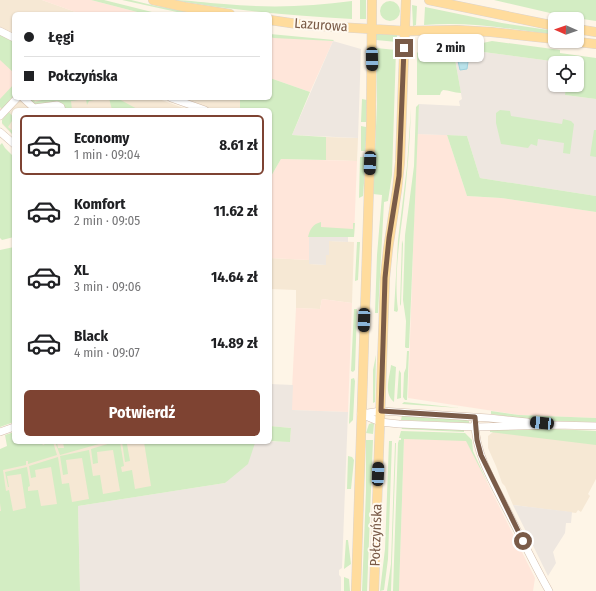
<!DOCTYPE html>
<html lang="pl">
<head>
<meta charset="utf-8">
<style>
  body { margin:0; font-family:"Fira Sans Condensed",sans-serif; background:#f2f2f2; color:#202124; height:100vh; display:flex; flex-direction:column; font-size:15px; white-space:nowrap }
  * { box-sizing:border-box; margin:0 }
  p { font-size:13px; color:#757577 }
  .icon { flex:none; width:22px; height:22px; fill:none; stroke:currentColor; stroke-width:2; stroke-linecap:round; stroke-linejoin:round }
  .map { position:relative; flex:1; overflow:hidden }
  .sheet { position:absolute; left:12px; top:108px; width:260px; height:336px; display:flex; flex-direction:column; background:#fff; border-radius:6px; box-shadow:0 1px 3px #0004 }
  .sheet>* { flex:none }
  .guide { position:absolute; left:12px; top:12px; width:260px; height:88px; border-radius:6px; box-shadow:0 1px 3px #0004; display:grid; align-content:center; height:88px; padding:0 12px; background:#fff }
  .needle { width:26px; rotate:272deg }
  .fabs { position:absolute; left:548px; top:12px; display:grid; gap:8px }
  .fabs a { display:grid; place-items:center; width:36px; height:36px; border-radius:6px; background:#fff; box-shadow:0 1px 3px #0004; font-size:20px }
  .end { position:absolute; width:18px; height:18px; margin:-9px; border:5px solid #7a5b48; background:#fff; box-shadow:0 0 0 2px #fff }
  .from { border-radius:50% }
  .bubble { position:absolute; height:28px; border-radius:6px; background:#fff; box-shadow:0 1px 3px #0004; font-size:13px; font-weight:700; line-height:28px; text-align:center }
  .car { position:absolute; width:12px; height:24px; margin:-12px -6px; border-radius:5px; box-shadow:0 0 3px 1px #0007; background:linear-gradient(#222 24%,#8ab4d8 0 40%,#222 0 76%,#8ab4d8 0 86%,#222 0) }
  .guide b { display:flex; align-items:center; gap:14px; height:38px; font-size:15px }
  .guide b+b { border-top:1px solid #e0e0e0 }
  .guide i { width:10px; height:10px; background:#202124 }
  ul { padding:7px 0 0; list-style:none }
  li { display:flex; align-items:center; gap:12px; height:60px; margin:0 8px 6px; padding:0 4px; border:2px solid transparent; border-radius:6px }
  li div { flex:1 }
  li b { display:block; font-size:15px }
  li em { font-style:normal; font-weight:700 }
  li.on { border-color:#7e4332 }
  li>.icon { width:36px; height:36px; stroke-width:1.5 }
  .action { display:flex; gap:8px; margin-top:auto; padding:8px 12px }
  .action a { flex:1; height:46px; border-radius:6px; background:#7e4332; color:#fff; font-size:16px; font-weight:700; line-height:46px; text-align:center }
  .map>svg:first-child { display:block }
  .residential { fill:#f6e8d4 }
  .commercial { fill:#ffe6da }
  .industrial { fill:#eee7e0 }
  .green { fill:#d3edc3 }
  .water { fill:#b9e2ea; stroke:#9ed2dd }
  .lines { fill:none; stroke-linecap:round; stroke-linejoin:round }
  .minor-casing { stroke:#d4bfae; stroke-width:8 }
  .major-casing { stroke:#dcd4cf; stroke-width:10 }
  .minor { stroke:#fff; stroke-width:7 }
  .major { stroke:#ffdc9d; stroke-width:9 }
  .route { stroke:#7a5b48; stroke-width:5 }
  .labels { text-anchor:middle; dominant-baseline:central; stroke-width:4; stroke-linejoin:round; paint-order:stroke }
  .street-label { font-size:14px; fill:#7a5b48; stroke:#fff9ef }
</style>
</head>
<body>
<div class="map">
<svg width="596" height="591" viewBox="0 0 596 591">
  <rect width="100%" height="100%" fill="#fef5e7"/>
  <path class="residential" d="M0,0H42L81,14H14V35L0,27Z
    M14,98H156L189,110H14V136L2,124V120L0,119V104Z
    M178,98H240V110H212Z
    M326,137L358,138L357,161L326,160Z
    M329,241L354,242L352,303L322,299L320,309L296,308V290L270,289V258L309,260V264L326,265V254H329Z
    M493,432L596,435V479L588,494L590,496L581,512L578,510L576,513L513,505L505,486L502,483L496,466L488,448V436Z
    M14,442H154L161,492L0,518V450L8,447Z"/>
  <path class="commercial" d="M42,0H91L145,14H81Z
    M270,37L333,41L310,92L270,78Z
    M0,42L14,49V89L0,104Z
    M417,134L447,135L467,196L501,198L596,212V418L519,415L408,398Z
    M281,159L357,161L354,237H309V260L270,258V178Z
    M322,299L352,303L348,412L291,410L296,308L320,309Z
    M404,439L466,440L535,578L533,591H399Z"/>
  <path class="industrial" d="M333,41L361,49L358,138L292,135Z
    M453,48L566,63H555V85H566L565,95L596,99V196L480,178L467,136L417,134L419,104L460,106L459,101L462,99Z
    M309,237H348V242L329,241V255H326V265L309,264Z
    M270,384L293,385L292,410L348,412L342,568L339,570V575L341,577V591H80L78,506L225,483L255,442L290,441L291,428L270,426Z
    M513,505L572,512L571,523H566L565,533L553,552L556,563L548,576Z"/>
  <path class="green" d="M91,0H104L160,14H145Z
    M122,0H131L156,6L200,14L177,12Z
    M172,0C189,0 206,3 224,4C266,8 309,7 352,1V19C292,16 231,10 172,0Z
    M360,0H366V19H360Z
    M494,0H596V21L563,16Z
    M380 11a10 10 0 1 1 20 0a10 10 0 1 1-20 0Z
    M412,5L417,6L416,25L413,26Z
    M425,7L502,23L555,31V35C512,29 468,21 424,25Z
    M0,34L14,41V73L0,60Z
    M270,34L334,40L333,41L274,38L270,37Z
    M376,34H397V42L376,40Z
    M492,41L560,50V53L596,58V99L565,95L566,85H577V63H566L453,48L461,93C454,93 449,90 443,90L441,92L440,95H417V53L423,47L427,45L428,42L478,44Z
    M376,48L396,50L392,175L388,201L384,202L378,313H375L377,255L382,195L373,194L377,104Z
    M270,78L310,92L292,135L326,137V160L281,159L270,178V110H240V98H270Z
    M14,84V97L3,110L0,107V99Z
    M29,98H33L35,102L49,98H104L89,101L87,105L86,99L71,101L72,110H66L64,106H37L30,102Z
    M109,98H117L139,110H112Z
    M362,99L367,100L366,122H361Z
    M419,104L409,348H406L405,347L406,321L403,300L405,235L414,166L416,107Z
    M411,108C410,143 407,177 403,212C399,243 394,279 398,310L397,312L394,311L398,240L407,166Z
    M500,110L510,111L511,116L562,124L563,119L571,121L574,124L570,154L563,153L564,143L538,139L537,146L531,144L528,148L501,144L496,123V113Z
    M9,112L14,118L8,127L14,132V136L2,123V120Z
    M361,126L366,127L367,129L365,151H361Z
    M594,130H596V157L590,156Z
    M447,135L467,136L480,178L596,196V212L501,198L467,196Z
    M2,143L5,148L14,157V237L2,240L0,238V145Z
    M360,157H366L363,196L359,198Z
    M321,222V227L353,229V223H355L354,237H308C310,229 313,224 321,222Z
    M402,240L403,244L401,304L400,306Z
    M357,242H360L358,280L355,281Z
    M14,247V422L0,427V250Z
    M354,309H357L355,370L353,372L351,371Z
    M407,351H409L407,400H405L403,397L404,373L406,368Z
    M376,355L375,402L373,403V370Z
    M391,365L396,367L394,402C383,394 390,376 391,365Z
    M399,370L401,373V398L397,399Z
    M354,378L355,381L353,420L349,424L351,379Z
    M404,402L460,408L402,404Z
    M491,411L519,415L596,418V422L541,421L491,414Z
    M402,415L466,420L469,421V423L401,420Z
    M372,423L374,424L373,434L366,433L369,424Z
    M270,426L291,428L290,442L270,441Z
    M401,427L464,430V432L402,429Z
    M534,428L596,431V445L490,432V429Z
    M401,431L465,433L472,440L473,451L488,484L466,441L404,439L399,591H393L398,443L399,440H401V438H399Z
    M14,432V442H41L43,445L47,443V442H53L57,455L28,464V461H26V465L3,470L6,491L9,490L13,511L26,508L21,474L7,476L9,487H8L5,472L27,467L30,486L28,487V491L38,490L41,506L57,504L51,467L35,470L36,477L31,478L29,466L58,457L62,484L69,483L72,502L89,499L82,458L66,460L68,474L63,475L60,456L89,450L93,476L100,475L103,494L120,491L113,450L97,452L98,463L93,464L91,449L114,442H120L124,466L121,467L122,472L132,470L135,489L151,486L144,442H255V443L248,464L225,483L78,506L80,591H0V511H1L0,503V449L7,446L5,435Z
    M366,440H373L367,591H362L366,491Z
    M389,441H392L388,559L384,590L380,591L385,549Z
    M55,442H57L58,448H64L63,442H106L60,455Z
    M122,442H136L127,444L130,461L125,462Z
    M395,443H396L391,591H387L391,564Z
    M348,456L352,457L354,460L351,489H347Z
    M346,540H348L351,564L344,569Z
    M344,577L349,579L350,591H344Z"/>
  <path class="water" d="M456,52L469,54L467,69L460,70Z"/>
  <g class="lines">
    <defs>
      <path id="minor" d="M0,31L14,38
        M23,98L34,108L57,105L61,107L62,110
        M171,98L205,110
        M0,116L17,98
        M0,132L14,144
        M361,414L380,422L399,424L475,427L555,425L596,426
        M361,414L381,411L489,418L527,422
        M475,423C475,456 498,491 512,520C524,543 536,568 549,591
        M0,432L14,427"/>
      <path id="major" d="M153,0L185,7L230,14
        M429,0L555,26
        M270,20L304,25L405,31L457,30L491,32L555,39
        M577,29L596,32
        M569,41L596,44
        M356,591L371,125L372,0
        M374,591L385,278L388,249L397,190L400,162L406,0"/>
    </defs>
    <use href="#minor" class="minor-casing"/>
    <use href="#major" class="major-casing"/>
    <use href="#minor" class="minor"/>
    <use href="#major" class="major"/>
  </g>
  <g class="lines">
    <path class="route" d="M404,48L399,176L389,238L385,278L381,411L475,417L477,440L481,455L523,541"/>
  </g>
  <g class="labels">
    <g class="street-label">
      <text transform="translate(321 25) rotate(4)">Lazurowa</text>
      <text transform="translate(376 535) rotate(-88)">Połczyńska</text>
    </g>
  </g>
</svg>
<div class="fabs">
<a><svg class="needle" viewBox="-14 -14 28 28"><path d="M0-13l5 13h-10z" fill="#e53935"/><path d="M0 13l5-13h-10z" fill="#757577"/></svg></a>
<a><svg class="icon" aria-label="locate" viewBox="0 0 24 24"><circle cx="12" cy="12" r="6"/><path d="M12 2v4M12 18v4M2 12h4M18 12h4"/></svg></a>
</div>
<i class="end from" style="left:523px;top:541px"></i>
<i class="end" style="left:404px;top:48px"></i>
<div class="bubble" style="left:418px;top:34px;width:66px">2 min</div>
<i class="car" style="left:372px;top:59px;rotate:179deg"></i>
<i class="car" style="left:370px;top:163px;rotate:182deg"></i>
<i class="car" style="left:364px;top:320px;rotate:182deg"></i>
<i class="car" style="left:542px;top:423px;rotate:276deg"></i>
<i class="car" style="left:378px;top:474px;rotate:2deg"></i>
<div class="guide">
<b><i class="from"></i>Łęgi</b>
<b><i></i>Połczyńska</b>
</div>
<section class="sheet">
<ul>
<li class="on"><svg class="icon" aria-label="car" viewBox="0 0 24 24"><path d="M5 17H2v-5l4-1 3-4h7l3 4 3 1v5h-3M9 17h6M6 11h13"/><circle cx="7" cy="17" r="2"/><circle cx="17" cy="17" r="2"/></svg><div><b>Economy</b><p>1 min · 09:04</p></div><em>8.61 zł</em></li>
<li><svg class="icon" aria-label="car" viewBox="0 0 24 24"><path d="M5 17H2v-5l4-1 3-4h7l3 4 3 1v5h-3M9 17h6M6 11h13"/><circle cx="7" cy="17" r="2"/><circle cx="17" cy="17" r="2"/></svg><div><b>Komfort</b><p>2 min · 09:05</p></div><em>11.62 zł</em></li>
<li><svg class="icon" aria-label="car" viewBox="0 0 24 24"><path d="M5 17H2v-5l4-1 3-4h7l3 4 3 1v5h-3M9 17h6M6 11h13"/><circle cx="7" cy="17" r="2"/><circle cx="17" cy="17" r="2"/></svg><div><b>XL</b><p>3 min · 09:06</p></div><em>14.64 zł</em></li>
<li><svg class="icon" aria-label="car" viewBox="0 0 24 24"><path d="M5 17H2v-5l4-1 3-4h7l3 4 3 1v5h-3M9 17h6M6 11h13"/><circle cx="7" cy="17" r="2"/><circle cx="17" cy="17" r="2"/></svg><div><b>Black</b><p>4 min · 09:07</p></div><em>14.89 zł</em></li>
</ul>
<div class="action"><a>Potwierdź</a></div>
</section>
</div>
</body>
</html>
